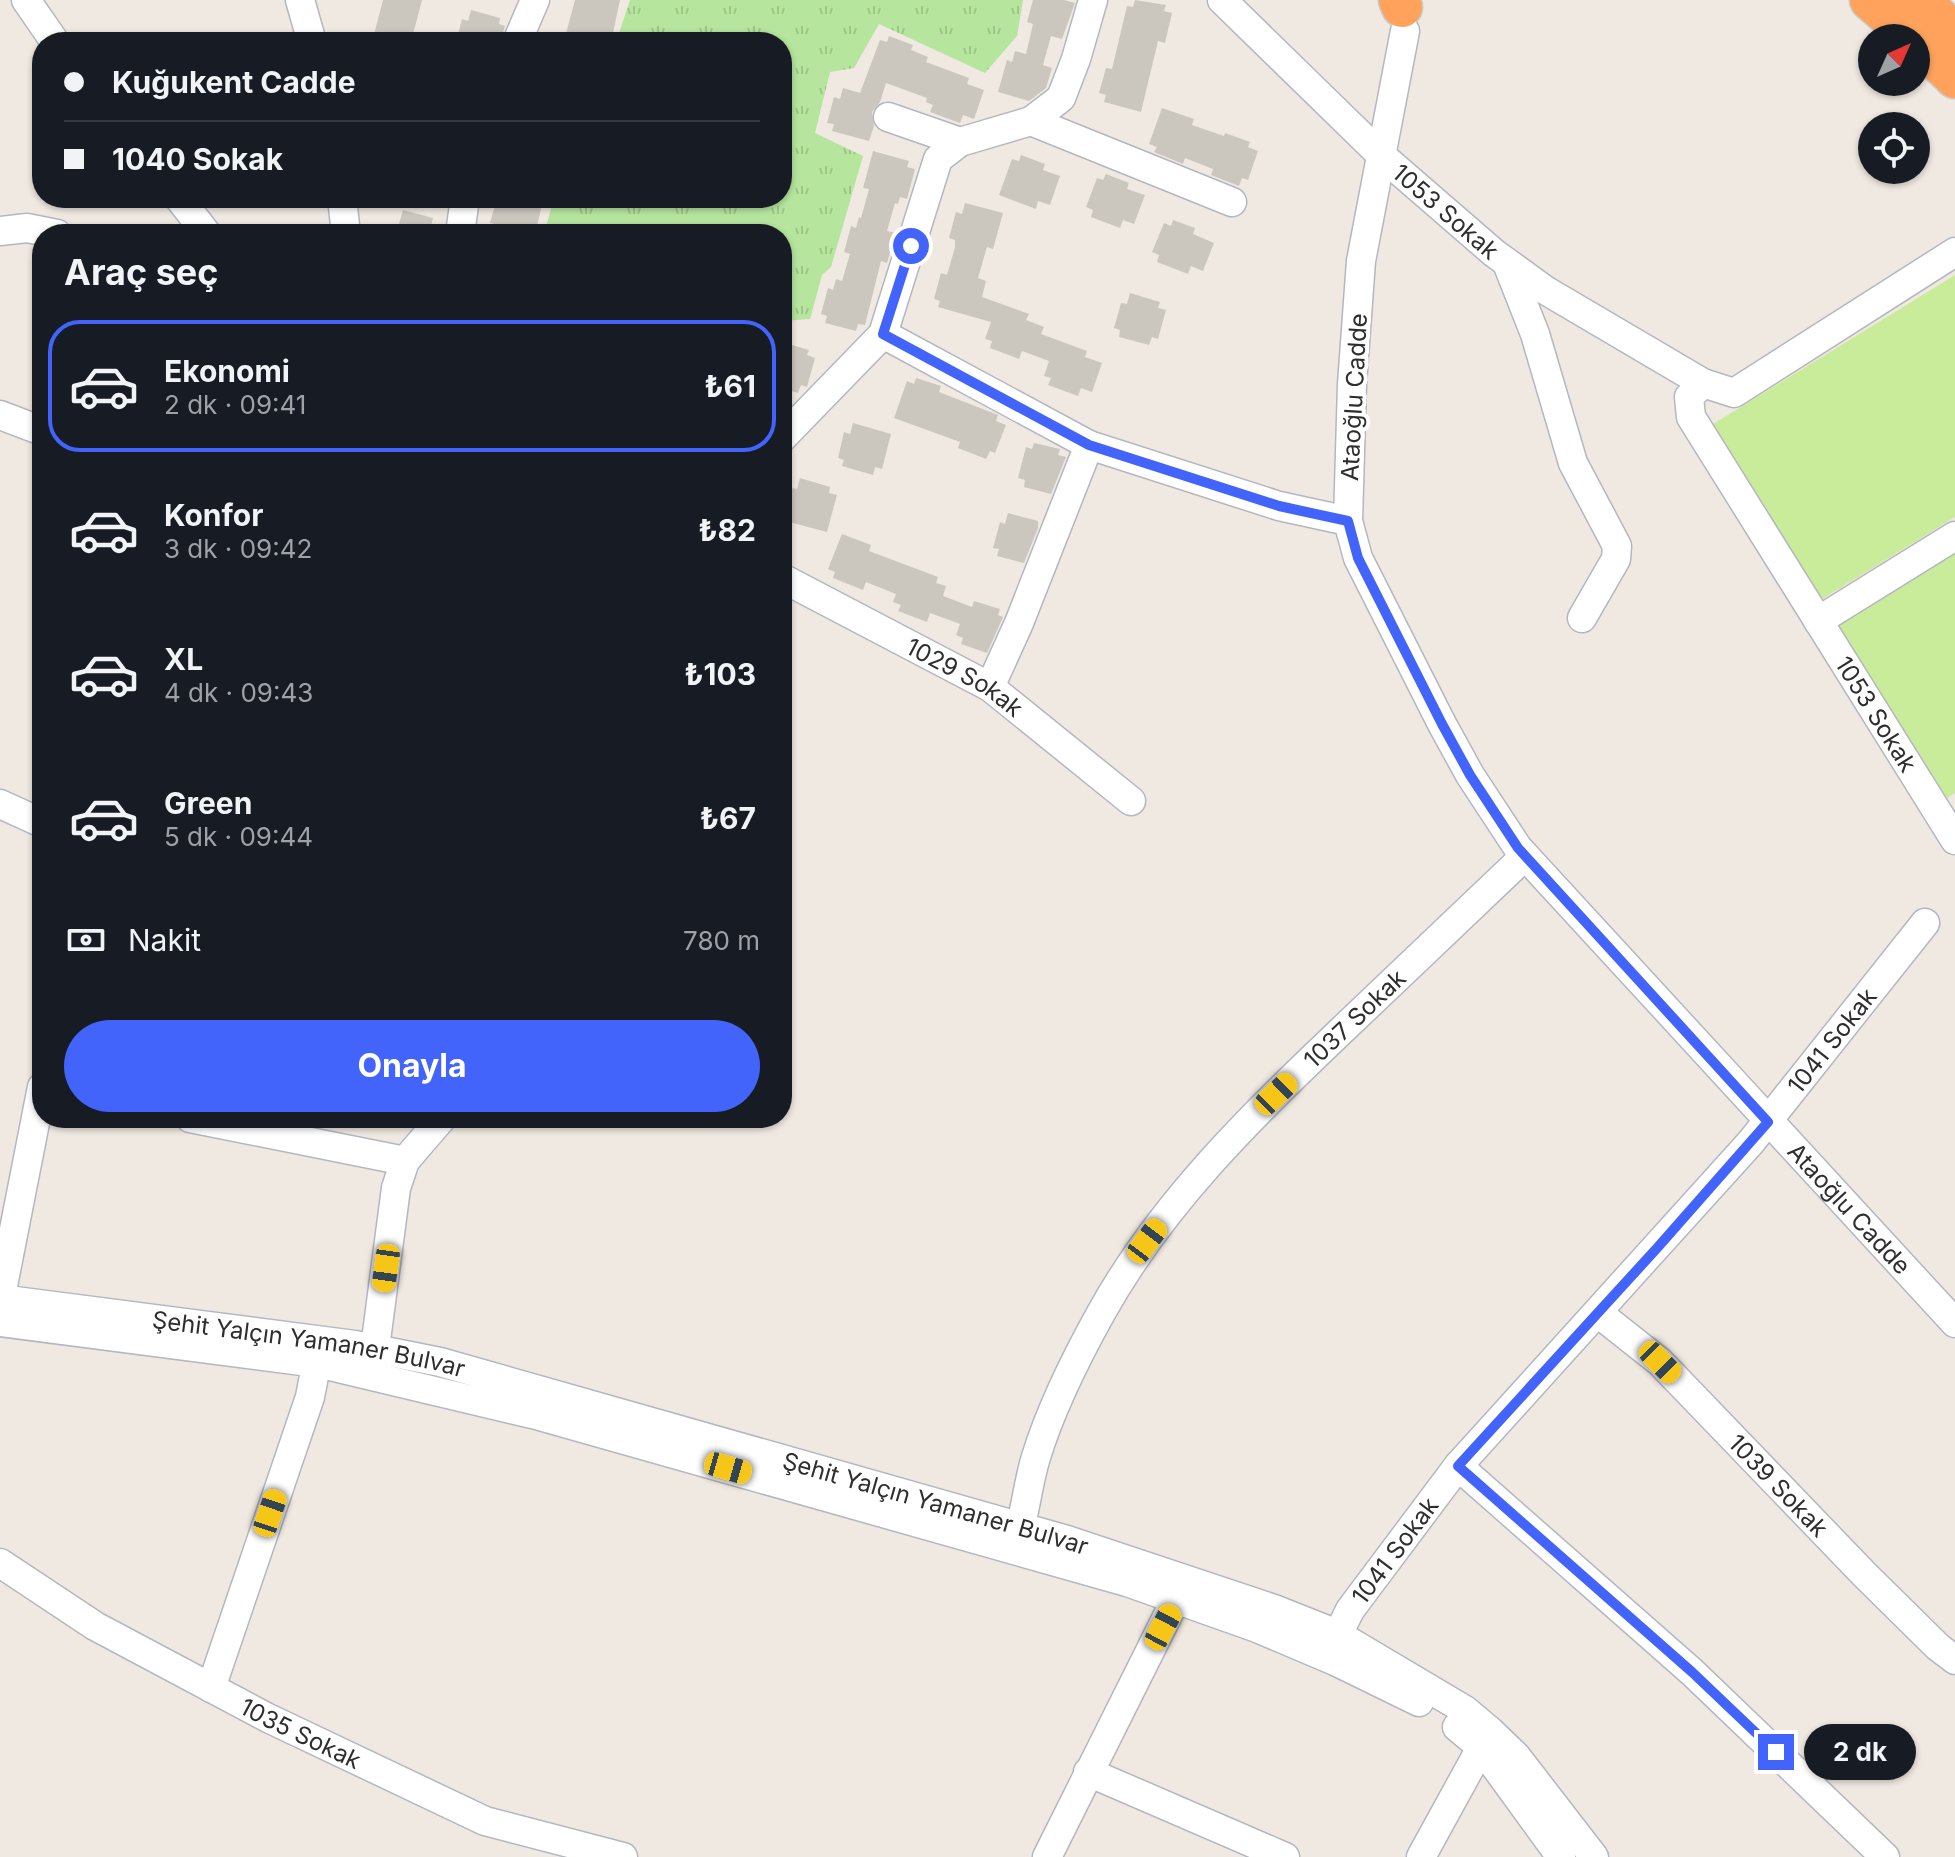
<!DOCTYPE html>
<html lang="tr">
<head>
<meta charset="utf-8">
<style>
  body { margin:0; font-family:Inter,sans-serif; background:#20242c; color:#f1f3f6; height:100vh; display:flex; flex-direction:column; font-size:30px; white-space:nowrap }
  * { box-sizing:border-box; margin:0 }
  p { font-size:26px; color:#9ea1a6 }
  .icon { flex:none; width:44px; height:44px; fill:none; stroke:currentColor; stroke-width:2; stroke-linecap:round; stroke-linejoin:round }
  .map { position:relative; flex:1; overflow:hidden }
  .panel { position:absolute; left:32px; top:224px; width:760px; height:904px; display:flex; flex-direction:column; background:#171b24; border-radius:32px; box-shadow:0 2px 6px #0004 }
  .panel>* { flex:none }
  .guide { position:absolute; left:32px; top:32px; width:760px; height:176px; border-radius:32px; box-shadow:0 2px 6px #0004; display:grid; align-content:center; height:176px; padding:0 32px; background:#171b24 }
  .needle { width:52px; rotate:45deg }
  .tools { position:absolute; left:1858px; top:24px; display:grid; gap:16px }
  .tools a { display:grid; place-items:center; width:72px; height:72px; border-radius:50%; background:#171b24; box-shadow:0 2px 6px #0004; font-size:40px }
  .end { position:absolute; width:36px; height:36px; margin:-18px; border:10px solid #4264fb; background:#fff; box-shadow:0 0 0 4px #fff }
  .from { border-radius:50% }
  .bubble { position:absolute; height:56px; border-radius:28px; background:#171b24; box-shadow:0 2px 6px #0004; font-size:26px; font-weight:700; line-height:56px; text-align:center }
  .car { position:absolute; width:24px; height:48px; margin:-24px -12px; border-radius:10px; box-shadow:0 0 6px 2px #0007; background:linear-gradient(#f5c518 24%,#345 0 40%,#f5c518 0 76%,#345 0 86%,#f5c518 0) }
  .guide b { display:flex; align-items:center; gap:28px; height:76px; font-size:30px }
  .guide b+b { border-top:2px solid #363941 }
  .guide i { width:20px; height:20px; background:#f1f3f6 }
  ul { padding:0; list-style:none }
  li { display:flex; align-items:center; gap:24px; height:132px; margin:0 16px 12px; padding:0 16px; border:4px solid transparent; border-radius:32px }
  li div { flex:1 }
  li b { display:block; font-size:30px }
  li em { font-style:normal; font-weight:700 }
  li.current { border-color:#4264fb }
  li>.icon { width:72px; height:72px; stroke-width:1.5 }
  h2 { padding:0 32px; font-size:36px; line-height:96px }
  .pay { display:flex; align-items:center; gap:20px; height:88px; padding:0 32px; font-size:30px }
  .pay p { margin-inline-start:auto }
  .action { display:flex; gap:16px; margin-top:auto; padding:16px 32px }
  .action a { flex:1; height:92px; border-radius:48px; background:#4264fb; color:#fff; font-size:32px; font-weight:700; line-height:92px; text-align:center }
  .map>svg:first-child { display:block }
  .grass { fill:url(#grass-tufts) }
  .pitch { fill:#c9ec9a }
  .building { fill:#cbc7bf }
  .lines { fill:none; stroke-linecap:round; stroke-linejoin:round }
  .minor-casing { stroke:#b4b7c1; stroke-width:31 }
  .highway-casing { stroke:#c9c9c9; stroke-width:43 }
  .minor { stroke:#fff; stroke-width:28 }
  .highway { stroke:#ffa35c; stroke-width:40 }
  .route { stroke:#4264fb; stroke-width:10 }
  .labels { text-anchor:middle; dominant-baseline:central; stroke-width:8; stroke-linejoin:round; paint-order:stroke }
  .street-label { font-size:24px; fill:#2e2e2e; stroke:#fff }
</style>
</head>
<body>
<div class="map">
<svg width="1955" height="1857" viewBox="0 0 1955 1857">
  <defs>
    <pattern id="grass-tufts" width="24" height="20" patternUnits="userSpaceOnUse" patternTransform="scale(2)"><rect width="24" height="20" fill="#b6e59e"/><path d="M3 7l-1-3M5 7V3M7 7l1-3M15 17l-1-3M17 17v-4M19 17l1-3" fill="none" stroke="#9dc588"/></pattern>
  </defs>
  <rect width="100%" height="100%" fill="#efe9e1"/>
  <path class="grass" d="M630,0H1023L1017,36L985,73L879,24L854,68L830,72L815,133L863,156L831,267L822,275L810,319L782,321V234H544L554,198H782V42H616Z"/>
  <path class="pitch" d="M1955,275V517L1819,601L1710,426Z
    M1955,552V793L1941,802L1832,628Z"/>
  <path class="building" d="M383,0H422L411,42H372Z
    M575,0H620L611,42H570L571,39L565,37Z
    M1033,0H1064L1075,3L1062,39L1051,36L1043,65L1052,68L1046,88L1029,101L998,92L1007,60L1012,62L1015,51L1026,54L1033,24L1027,22Z
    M1135,0L1166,5L1164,11L1172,13L1165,43L1158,41L1141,112L1104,102L1106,95L1099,93L1106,68L1112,69L1127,6L1133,7Z
    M471,10L500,18L499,24L505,26L500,42H456L462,19L468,21Z
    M889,36L913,45L911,50L928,57L926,62L969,78L967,84L984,90L974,119L963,115L960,123L930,112L933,105L926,102L927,98L886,83L880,102L872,112L874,126L869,141L832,131L834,124L827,123L834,97L840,99L843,88L860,93L880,40L887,42Z
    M1162,108L1194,119L1192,125L1224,136L1225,133L1250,142L1248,147L1258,151L1248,180L1242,178L1239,186L1211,175L1213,169L1185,158L1183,164L1154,152L1157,147L1149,144Z
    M873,151L909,161L907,167L915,169L907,199L900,197L898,204L895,203L887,231L896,233L887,263L881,261L865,325L858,324L856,331L825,323L827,316L821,314L828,288L833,290L836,279L842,281L850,254L844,252L851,226L856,228L859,217L861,218L869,189L863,188Z
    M1021,155L1045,164L1043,170L1060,176L1050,205L1038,201L1036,209L999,195L1012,159L1019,161Z
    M1106,174L1129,183L1127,189L1145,195L1134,224L1123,220L1120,228L1091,217L1093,210L1086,207L1097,178L1103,180Z
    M497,198H535L534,203L542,205L535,234L495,232L497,225L490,223Z
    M965,203L1003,213L993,249L987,247L978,278L986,281L982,297L1029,314L1026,320L1044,327L1041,334L1087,351L1085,357L1102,363L1092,392L1081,388L1078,396L1048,385L1051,378L1044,376L1049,361L1022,351L1019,359L990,348L992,341L985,339L991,322L938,307L940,301L934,299L941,273L947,275L955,247V240L949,238L956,212L962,214Z
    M403,210L433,218L429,234H396Z
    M1173,220L1195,228L1193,234L1214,243L1203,271L1191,266L1188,274L1157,262L1159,255L1152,252L1164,223L1171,226Z
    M1130,293L1160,302L1158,308L1166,310L1158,339L1152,337L1149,345L1119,337L1120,330L1114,328L1121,303L1127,304Z
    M782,342L809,350L807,355L815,358L807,387L801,385L798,393L782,388Z
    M916,378L941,386L939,392L998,415L996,421L1006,425L995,453L990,451L986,459L958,448L960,442L894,418L907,381L914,384Z
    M853,423L891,434L882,469L875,467L873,475L842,466L844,460L838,458L844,432L850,434Z
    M1034,443L1060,449L1058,455L1066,457L1051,494L1024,487L1025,480L1018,478L1026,447L1032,449Z
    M800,478L830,487L829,493L837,495L827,532L789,522L791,515L785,513L792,488L797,489Z
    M1008,513L1038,521V528L1024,563L997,556L999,549L993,548L1000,522L1005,524Z
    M842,534L871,545L869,551L938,577L936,583L946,586L943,596L972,607L974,601L1000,609L998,615L1003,617L987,653L961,644L963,638L956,635L960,624L930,613L927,622L898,611L901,605L893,602L896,594L866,582L863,590L833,578L835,572L828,569Z"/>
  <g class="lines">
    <defs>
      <g id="minor">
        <path d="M26,0L55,42"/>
        <path d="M300,0L312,42"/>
        <path id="s1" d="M1222,0L1382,156L1494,253L1545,290L1703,383L1734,393L1955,252"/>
        <path id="s2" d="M1405,31L1361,261L1352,384L1348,521L1358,558L1442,724L1470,775L1518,848L1955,1323"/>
        <path d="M517,42L535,0"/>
        <path d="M888,117L960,142"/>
        <path d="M1031,121L1232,202"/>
        <path d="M179,198L207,234"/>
        <path d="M342,198L346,234"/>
        <path d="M0,231L27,228L57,234"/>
        <path d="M460,234L465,198"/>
        <path d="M1507,263L1535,334L1573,463L1617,546L1616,559L1582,618"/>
        <path d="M883,334L1089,445L1279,506L1348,521"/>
        <path id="s3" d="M1703,383L1689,397L1691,417L1955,840"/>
        <path d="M0,415L42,431"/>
        <path d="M782,438L883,334L938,159L960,142L1031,121L1061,98L1076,59L1093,0"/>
        <path id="s4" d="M782,578L990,687L1131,801"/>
        <path d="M1818,621L1955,536"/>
        <path d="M990,687L1019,623L1089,445"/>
        <path d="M0,804L42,823"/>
        <path d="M190,1118L405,1161"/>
        <path id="s5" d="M0,1299L355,1345L440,1362L1067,1540L1274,1609L1337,1634L1465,1710L1490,1731L1516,1756L1594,1857"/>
        <path d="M0,1301L42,1087"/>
        <path id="s6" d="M1598,1313L1660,1362L1864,1574L1938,1647L1955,1660"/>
        <path d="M0,1322L317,1363L540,1416L1127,1582L1257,1628L1335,1661L1419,1702"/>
        <path d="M370,1364L375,1348L396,1188L405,1161L442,1118"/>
        <path d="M1458,1466L1692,1672L1885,1857"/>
        <path id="s7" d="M1015,1546C1025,1517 1027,1486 1036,1457C1051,1408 1076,1358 1101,1313C1162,1203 1250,1118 1340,1032C1402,973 1463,915 1525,856"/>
        <path id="s8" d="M0,1563L95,1626L268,1718L485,1821L623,1857"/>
        <path id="s9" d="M1330,1651L1350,1610L1458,1466L1751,1142L1925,923"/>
        <path d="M211,1688L310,1397L320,1345"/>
        <path d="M1457,1727L1481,1747L1561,1857"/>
        <path d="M1088,1772L1285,1857"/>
        <path d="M1047,1857L1183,1585"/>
        <path d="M1421,1857L1488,1735"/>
      </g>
      <path id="highway" d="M1399,0L1402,7
        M1870,0L1914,38
        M1921,0L1955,34
        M1916,40L1955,78"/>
    </defs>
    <use href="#minor" class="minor-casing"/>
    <use href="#highway" class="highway-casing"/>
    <use href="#minor" class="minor"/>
    <use href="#highway" class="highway"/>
  </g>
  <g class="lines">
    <path class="route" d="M911,246L883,334L1089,445L1279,506L1348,521L1358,558L1442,724L1470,775L1518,848L1768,1122L1658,1247L1458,1466L1692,1672L1776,1752"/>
  </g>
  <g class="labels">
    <g class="street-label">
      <text stroke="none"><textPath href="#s1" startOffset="308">1053 Sokak</textPath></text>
      <text transform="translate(1354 397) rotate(-87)">Ataoğlu Cadde</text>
      <text stroke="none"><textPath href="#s4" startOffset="208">1029 Sokak</textPath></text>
      <text stroke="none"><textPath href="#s3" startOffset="390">1053 Sokak</textPath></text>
      <text stroke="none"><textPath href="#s7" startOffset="640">1037 Sokak</textPath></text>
      <text stroke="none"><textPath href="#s9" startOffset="792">1041 Sokak</textPath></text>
      <text stroke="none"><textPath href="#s2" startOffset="1354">Ataoğlu Cadde</textPath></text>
      <text stroke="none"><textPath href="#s5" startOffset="312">Şehit Yalçın Yamaner Bulvar</textPath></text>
      <text stroke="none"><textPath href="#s6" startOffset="250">1039 Sokak</textPath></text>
      <text stroke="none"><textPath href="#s5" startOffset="960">Şehit Yalçın Yamaner Bulvar</textPath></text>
      <text stroke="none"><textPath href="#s9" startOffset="120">1041 Sokak</textPath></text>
      <text stroke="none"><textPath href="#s8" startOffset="346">1035 Sokak</textPath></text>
    </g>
  </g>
</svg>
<div class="tools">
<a><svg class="needle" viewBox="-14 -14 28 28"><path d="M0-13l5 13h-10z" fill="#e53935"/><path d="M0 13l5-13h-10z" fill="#9ea1a6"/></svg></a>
<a><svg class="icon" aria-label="locate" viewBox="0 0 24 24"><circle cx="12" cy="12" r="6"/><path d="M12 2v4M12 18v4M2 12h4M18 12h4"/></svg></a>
</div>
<i class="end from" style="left:911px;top:246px"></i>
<i class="end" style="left:1776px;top:1752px"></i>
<div class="bubble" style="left:1804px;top:1724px;width:112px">2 dk</div>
<i class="car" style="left:1276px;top:1094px;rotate:46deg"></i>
<i class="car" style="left:1147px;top:1241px;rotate:37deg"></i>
<i class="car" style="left:386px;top:1268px;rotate:188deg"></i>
<i class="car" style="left:1660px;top:1362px;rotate:135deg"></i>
<i class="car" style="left:728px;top:1468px;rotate:106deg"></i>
<i class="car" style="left:270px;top:1513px;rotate:19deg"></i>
<i class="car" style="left:1163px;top:1627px;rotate:28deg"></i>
<div class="guide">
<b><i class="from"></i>Kuğukent Cadde</b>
<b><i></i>1040 Sokak</b>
</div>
<section class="panel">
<h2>Araç seç</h2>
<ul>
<li class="current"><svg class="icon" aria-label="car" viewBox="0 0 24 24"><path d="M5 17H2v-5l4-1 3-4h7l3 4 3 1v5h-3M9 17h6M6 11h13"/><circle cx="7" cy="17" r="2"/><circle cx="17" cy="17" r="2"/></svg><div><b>Ekonomi</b><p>2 dk · 09:41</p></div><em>₺61</em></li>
<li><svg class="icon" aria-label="car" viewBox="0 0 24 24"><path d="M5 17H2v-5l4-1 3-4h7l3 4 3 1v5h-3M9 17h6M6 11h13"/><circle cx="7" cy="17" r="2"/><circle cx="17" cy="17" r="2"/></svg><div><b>Konfor</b><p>3 dk · 09:42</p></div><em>₺82</em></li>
<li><svg class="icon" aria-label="car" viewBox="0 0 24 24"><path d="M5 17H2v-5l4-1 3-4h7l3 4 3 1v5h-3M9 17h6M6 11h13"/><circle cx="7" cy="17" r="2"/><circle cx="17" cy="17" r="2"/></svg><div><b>XL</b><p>4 dk · 09:43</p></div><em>₺103</em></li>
<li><svg class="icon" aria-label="car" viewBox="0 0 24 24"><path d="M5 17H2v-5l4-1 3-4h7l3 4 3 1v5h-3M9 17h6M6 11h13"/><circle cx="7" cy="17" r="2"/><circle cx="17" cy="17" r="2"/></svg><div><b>Green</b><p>5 dk · 09:44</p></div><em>₺67</em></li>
</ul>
<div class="pay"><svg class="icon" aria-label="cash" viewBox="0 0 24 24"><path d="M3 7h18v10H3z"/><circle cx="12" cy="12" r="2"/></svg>Nakit<p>780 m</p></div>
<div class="action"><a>Onayla</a></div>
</section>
</div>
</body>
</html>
